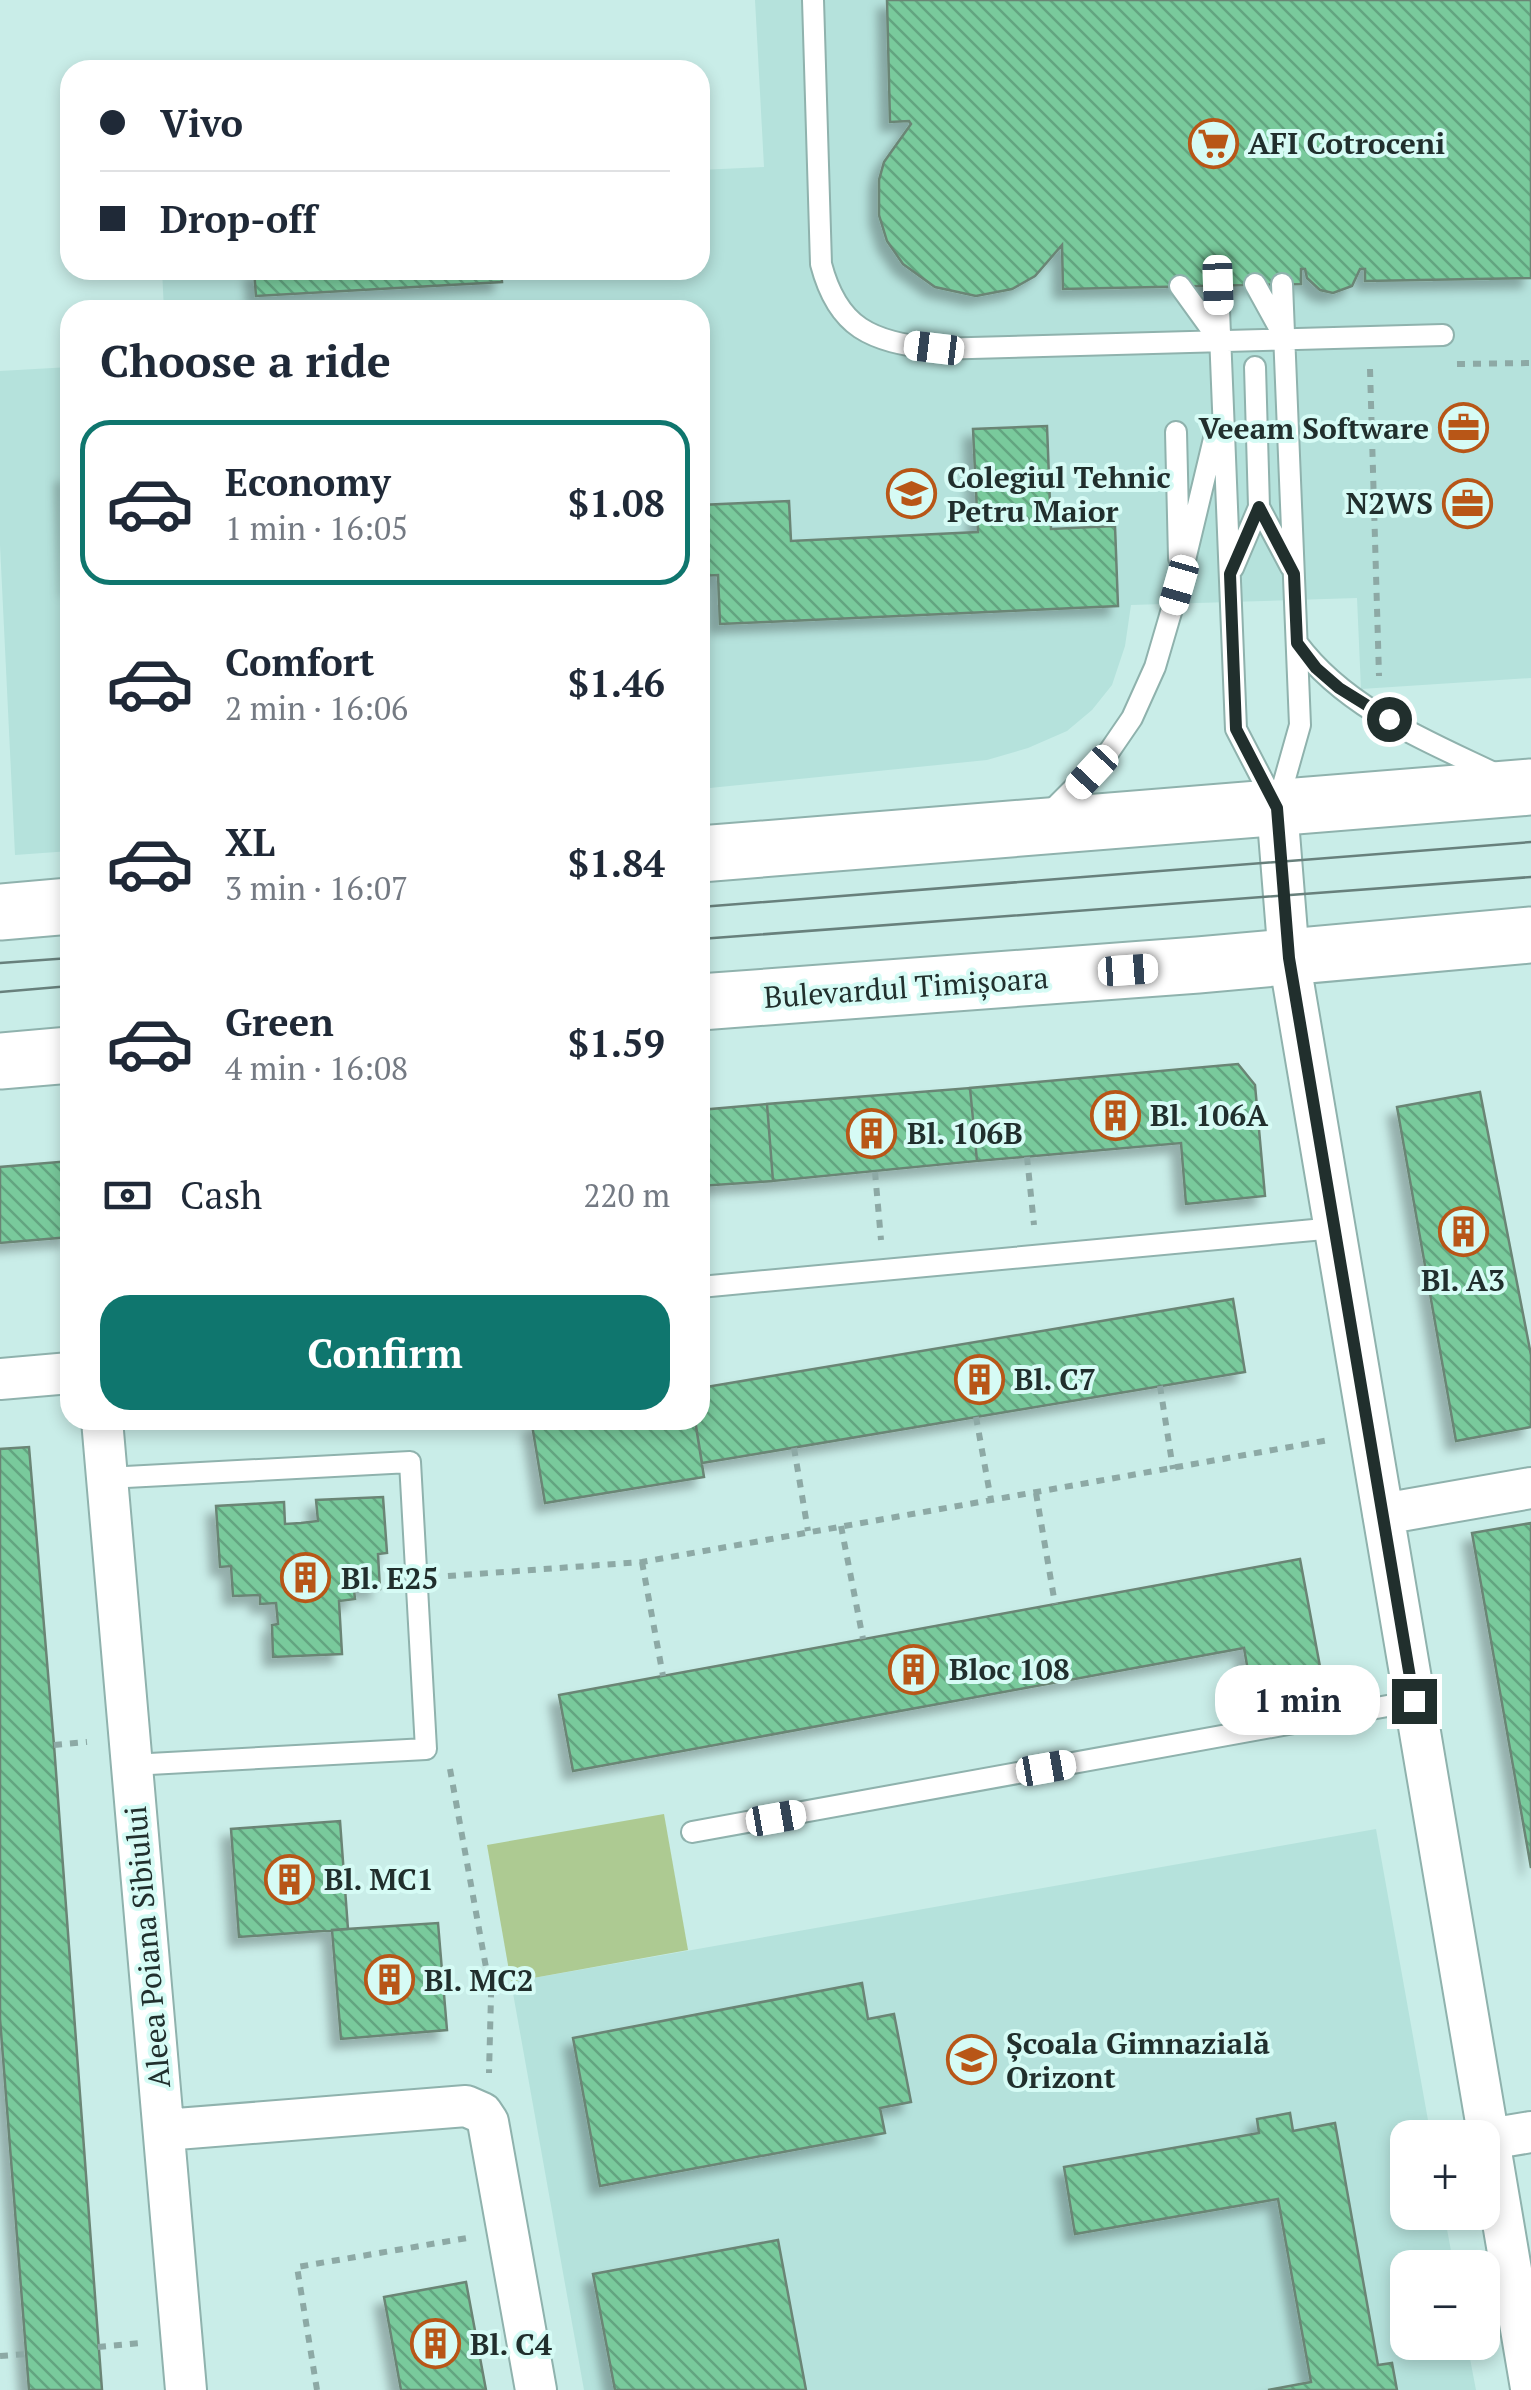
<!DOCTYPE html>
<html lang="en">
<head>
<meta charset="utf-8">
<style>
  body { margin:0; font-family:"PT Serif",serif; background:#f6f6f7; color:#1f2937; height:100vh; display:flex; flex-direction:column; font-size:38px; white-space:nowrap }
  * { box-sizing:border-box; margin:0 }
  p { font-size:32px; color:#747a83 }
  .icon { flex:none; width:55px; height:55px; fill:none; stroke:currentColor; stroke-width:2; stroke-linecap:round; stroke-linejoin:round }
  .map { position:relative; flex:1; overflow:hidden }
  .sheet { position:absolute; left:60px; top:300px; width:650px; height:1130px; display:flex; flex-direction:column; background:#fff; border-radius:30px; box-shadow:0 5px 15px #0003 }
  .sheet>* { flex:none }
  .guide { position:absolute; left:60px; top:60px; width:650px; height:220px; border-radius:30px; box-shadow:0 5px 15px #0003; display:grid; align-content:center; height:220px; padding:0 40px; background:#fff }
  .buttons { position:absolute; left:1390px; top:2120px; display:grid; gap:20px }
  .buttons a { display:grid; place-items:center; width:110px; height:110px; border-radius:20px; background:#fff; box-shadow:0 5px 15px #0003; font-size:50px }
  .end { position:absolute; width:45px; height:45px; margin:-22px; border:12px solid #212f2d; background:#fff; box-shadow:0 0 0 5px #fff }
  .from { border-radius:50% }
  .bubble { position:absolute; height:70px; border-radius:30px; background:#fff; box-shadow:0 5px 15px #0003; font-size:32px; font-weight:600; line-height:70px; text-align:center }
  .car { position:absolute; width:30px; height:60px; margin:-30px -15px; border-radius:12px; box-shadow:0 0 8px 2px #0007; background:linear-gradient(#fff 24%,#345 0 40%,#fff 0 76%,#345 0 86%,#fff 0) }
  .guide b { display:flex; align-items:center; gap:35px; height:95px; font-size:38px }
  .guide b+b { border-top:2px solid #e0e1e3 }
  .guide i { width:25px; height:25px; background:#1f2937 }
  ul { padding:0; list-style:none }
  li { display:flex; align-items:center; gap:30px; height:165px; margin:0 20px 15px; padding:0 20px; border:5px solid transparent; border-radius:30px }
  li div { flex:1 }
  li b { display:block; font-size:38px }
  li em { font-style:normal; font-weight:600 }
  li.current { border-color:#0f766e }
  li>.icon { width:90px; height:90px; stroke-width:1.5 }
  h2 { padding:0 40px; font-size:45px; line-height:120px }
  .pay { display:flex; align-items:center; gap:25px; height:110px; padding:0 40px; font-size:38px }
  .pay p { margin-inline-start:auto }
  .action { display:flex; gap:20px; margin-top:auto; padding:20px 40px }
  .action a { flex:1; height:115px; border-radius:30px; background:#0f766e; color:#fff; font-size:40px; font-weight:600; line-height:115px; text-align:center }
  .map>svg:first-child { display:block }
  .built { fill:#b5e2dc }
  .green { fill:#adca92 }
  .building { fill:url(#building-back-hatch); stroke:#6b8575; stroke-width:2.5; filter:url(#shadow) }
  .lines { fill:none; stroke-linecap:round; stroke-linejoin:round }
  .lane-casing { stroke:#8fb2ad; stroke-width:24 }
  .street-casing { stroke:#8fb2ad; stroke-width:44 }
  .secondary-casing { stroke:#8fb2ad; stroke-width:59 }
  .path { stroke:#8da9a5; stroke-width:6; stroke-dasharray:8 8; stroke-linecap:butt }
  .lane { stroke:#fff; stroke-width:20 }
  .street { stroke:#fff; stroke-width:40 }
  .secondary { stroke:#fff; stroke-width:55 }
  .tram { stroke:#68807c; stroke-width:2.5 }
  .route { stroke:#212f2d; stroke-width:12 }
  .labels { text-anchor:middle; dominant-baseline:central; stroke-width:8; stroke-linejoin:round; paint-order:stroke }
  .poi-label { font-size:30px; font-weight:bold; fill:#212f2d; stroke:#d6fbf5; text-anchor:start }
  .street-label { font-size:30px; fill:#212f2d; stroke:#d6fbf5 }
</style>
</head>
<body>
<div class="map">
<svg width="1531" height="2390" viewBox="0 0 1531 2390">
  <defs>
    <pattern id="building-back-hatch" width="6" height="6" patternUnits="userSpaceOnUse" patternTransform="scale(2.5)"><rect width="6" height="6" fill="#79ca9c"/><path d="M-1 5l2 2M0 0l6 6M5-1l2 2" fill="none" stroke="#63a480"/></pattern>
    <filter id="shadow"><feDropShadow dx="-9" dy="9" stdDeviation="5" flood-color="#0004"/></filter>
  </defs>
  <rect width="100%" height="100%" fill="#c9ede8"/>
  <path class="built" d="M755,0H1531V678L1361,689L1357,598L1131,605L1125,646L1112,685L1092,710L1067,731L1028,748L987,760L700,789V310H164L162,270H700V170L764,167Z
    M70,367V851L15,855L0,545V371Z
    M1376,1829L1431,2137L1408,2138V2212L1444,2213L1454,2267L1408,2268V2342L1467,2343L1476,2390H584L511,1982Z"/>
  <path class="green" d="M664,1814L688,1950L511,1982L487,1845Z"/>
  <path class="building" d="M887,0H1531V278L1365,281V269H1360L1352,286L1333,293L1320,290L1307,278L1305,269H1301V284L1063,289L1062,245L1035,276L1012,289L976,296L935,287L903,264L887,241L879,215V180L884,162L911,124L909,121L890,122Z
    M254,270H501L502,282L256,296Z
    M1047,426L1051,529L1115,526L1118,606L720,624L718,575L700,576V505L789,501L791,541L978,532L973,429Z
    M65,474H70V588Z
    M1238,1064L1255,1085L1265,1196L1186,1204L1181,1143L977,1161L970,1088Z
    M970,1088L977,1161L773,1181L767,1104Z
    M1480,1092L1531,1355V1427L1456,1441L1397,1107Z
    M767,1104L773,1181L700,1186V1110Z
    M70,1161V1237L0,1243V1167Z
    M1233,1299L1245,1372L702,1463L695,1420H700V1388Z
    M541,1420H616L617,1426L651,1420H695L704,1477L545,1503L532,1425L541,1423Z
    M29,1447L54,1745L102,2390H29L0,2019V1449Z
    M383,1497L387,1553L378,1554L380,1589L354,1590L355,1599L339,1601L342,1654L273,1657L272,1625L278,1624L276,1603L260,1604V1595L233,1596L231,1566L220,1567L216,1506L284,1502L285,1524L301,1523L318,1521L316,1500Z
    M1531,1523V1868L1472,1533Z
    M1300,1559L1326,1699L1255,1711L1244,1648L573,1771L559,1695Z
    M340,1821L348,1929L239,1937L231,1829Z
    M438,1923L447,2030L341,2039L332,1930Z
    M862,1983L868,2019L894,2014L911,2102L880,2108L885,2133L600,2186L573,2038Z
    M1290,2113L1293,2131L1335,2123L1378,2365L1392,2363L1397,2390H1268L1311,2382L1278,2199L1075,2234L1064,2167L1259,2133L1257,2119Z
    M778,2240L806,2390H615L593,2274Z
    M466,2282L486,2390H401L384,2297Z"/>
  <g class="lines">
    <defs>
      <path id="lane" d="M813,0L821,264C838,329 871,341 934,349L1443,335
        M1255,284L1282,333
        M1218,285L1236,729L1276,806
        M1180,286L1219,340
        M1176,432L1179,558
        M1259,507L1291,567
        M1233,568L1259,507L1255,367
        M1297,643C1345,708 1425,740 1496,774
        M1278,803L1300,725L1282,284
        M1050,812L1106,756L1132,718L1155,667L1179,585L1217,426
        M700,1287L1335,1228
        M107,1478L410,1462L426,1749L131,1765
        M692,1832L1415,1701"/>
      <path id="street" d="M1277,808L1289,958L1531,2388
        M0,1379L70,1373
        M102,1420L186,2390
        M1383,1514L1531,1488
        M164,2130L466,2106L482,2113L488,2122L536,2390
        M1489,2139L1531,2132"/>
      <path id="secondary" d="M700,854L1531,787
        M0,912L70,906
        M700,1002L1198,965L1531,935
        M0,1061L70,1055"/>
    </defs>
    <use href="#lane" class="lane-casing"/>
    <use href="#street" class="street-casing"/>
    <use href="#secondary" class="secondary-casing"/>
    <path class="path" d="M1457,364L1531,363
      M1370,369L1379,676
      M1027,1157L1034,1225
      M875,1172L881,1240
      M1160,1386L1173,1469
      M976,1417L991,1500
      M794,1448L808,1531
      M1036,1493L1055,1604
      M841,1526L863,1639
      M642,1562L663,1676
      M448,1576L642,1562L1329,1440
      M54,1745L87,1742
      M450,1769L491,1995L489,2073
      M98,2347L141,2343
      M0,2356L26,2354
      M317,2390L297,2267L467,2238"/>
    <use href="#lane" class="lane"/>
    <use href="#street" class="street"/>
    <use href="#secondary" class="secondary"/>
    <path class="tram" d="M700,907L1531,842
      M700,939L1531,877
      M0,963L70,958
      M0,992L70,986"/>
  </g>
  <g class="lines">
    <path class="route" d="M1389,719L1339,688L1316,668L1297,643L1294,574L1259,507L1230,574L1236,729L1277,808L1289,958L1414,1701"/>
  </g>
  <defs>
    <symbol id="supermarket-ring" viewBox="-11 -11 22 22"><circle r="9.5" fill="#d6fbf5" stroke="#b85617" stroke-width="1.5"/><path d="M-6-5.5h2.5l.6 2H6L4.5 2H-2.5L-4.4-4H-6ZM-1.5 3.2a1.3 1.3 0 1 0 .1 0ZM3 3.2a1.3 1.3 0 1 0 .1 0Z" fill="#b85617"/></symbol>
    <symbol id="office-ring" viewBox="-11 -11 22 22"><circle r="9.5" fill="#d6fbf5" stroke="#b85617" stroke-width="1.5"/><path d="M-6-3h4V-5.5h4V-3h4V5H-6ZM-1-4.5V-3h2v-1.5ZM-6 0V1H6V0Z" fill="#b85617"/></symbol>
    <symbol id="school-ring" viewBox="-11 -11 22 22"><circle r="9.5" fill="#d6fbf5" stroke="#b85617" stroke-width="1.5"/><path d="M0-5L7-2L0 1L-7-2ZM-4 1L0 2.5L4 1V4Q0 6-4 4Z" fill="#b85617"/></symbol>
    <symbol id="building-ring" viewBox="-11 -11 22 22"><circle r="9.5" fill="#d6fbf5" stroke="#b85617" stroke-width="1.5"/><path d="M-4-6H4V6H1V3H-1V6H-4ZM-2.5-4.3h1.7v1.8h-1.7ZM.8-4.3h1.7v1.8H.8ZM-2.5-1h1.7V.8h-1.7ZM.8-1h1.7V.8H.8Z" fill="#b85617"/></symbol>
  </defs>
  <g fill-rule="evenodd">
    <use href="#supermarket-ring" x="1186" y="116" width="55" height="55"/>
    <use href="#office-ring" x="1436" y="400" width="55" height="55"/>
    <use href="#school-ring" x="884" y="466" width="55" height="55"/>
    <use href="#office-ring" x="1440" y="476" width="55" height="55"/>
    <use href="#building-ring" x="1088" y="1088" width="55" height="55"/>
    <use href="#building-ring" x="844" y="1106" width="55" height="55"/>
    <use href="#building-ring" x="1436" y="1204" width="55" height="55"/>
    <use href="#building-ring" x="952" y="1352" width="55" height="55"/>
    <use href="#building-ring" x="278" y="1550" width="55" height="55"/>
    <use href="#building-ring" x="886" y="1642" width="55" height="55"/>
    <use href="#building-ring" x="262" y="1852" width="55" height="55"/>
    <use href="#building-ring" x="362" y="1952" width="55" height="55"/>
    <use href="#school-ring" x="944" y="2032" width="55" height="55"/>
    <use href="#building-ring" x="408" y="2316" width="55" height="55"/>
  </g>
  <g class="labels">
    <g class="poi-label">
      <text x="1248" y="143">AFI Cotroceni</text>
      <text x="1429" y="428" text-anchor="end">Veeam Software</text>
      <text x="947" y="477">Colegiul Tehnic<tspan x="947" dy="34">Petru Maior</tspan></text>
      <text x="1433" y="503" text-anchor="end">N2WS</text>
      <text x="1150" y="1115">Bl. 106A</text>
      <text x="907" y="1133">Bl. 106B</text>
      <text x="1463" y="1280" text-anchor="middle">Bl. A3</text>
      <text x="1014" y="1379">Bl. C7</text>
      <text x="341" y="1578">Bl. E25</text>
      <text x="949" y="1669">Bloc 108</text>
      <text x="324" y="1879">Bl. MC1</text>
      <text x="424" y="1980">Bl. MC2</text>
      <text x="1006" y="2043">Școala Gimnazială<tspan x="1006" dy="34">Orizont</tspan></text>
      <text x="470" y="2344">Bl. C4</text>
    </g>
    <g class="street-label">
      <text transform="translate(906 987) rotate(-4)">Bulevardul Timișoara</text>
      <text transform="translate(147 1947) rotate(-95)">Aleea Poiana Sibiului</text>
    </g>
  </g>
</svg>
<div class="buttons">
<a>+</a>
<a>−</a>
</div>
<i class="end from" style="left:1389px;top:719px"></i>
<i class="end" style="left:1414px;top:1701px"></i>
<div class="bubble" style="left:1215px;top:1665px;width:165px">1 min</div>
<i class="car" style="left:1218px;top:285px;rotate:178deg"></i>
<i class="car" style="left:934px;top:348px;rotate:277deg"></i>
<i class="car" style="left:1179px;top:585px;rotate:196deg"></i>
<i class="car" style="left:1092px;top:772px;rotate:223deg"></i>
<i class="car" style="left:1128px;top:970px;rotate:86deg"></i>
<i class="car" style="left:1046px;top:1768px;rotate:80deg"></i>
<i class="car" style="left:776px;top:1818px;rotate:80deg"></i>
<div class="guide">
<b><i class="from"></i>Vivo</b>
<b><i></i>Drop-off</b>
</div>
<section class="sheet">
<h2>Choose a ride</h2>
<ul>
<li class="current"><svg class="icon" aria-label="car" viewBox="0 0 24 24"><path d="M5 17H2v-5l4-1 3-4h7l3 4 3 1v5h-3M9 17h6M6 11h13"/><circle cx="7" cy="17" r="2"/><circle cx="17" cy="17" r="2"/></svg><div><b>Economy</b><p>1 min · 16:05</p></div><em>$1.08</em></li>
<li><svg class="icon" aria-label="car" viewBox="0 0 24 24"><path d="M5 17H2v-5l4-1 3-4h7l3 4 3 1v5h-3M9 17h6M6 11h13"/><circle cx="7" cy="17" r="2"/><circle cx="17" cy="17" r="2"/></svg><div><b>Comfort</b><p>2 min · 16:06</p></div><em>$1.46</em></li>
<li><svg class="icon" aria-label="car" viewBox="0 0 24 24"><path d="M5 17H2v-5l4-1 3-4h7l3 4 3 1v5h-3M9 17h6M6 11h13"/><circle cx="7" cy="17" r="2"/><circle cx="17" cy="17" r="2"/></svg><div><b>XL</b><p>3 min · 16:07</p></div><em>$1.84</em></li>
<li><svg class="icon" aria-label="car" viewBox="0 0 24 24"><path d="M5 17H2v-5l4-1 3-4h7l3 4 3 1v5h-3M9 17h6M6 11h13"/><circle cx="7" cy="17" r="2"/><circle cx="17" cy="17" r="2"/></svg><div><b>Green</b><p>4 min · 16:08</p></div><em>$1.59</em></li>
</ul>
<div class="pay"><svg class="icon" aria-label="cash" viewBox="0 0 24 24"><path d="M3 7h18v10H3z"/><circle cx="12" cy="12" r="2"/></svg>Cash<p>220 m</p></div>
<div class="action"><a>Confirm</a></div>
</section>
</div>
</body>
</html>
